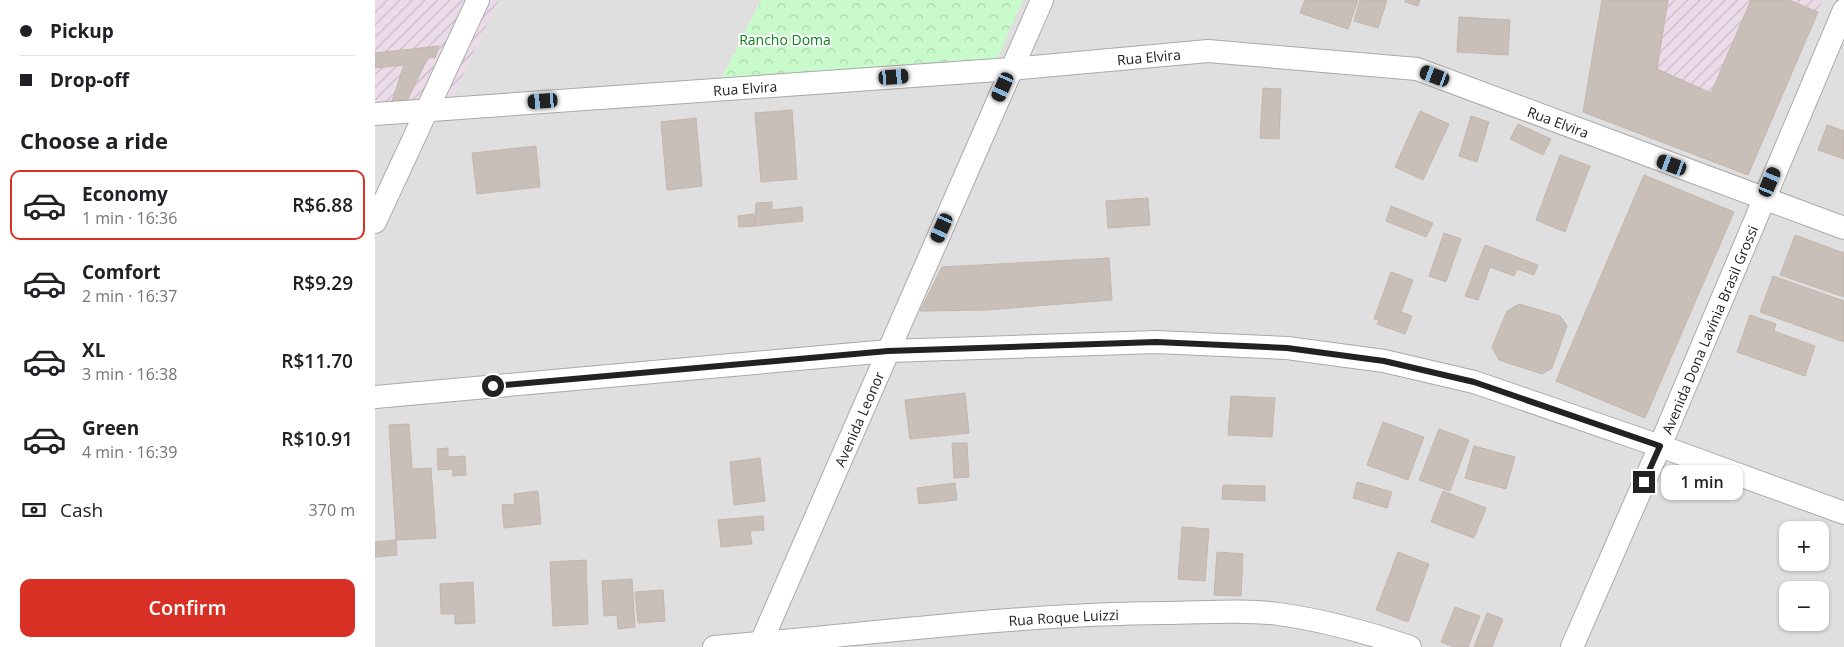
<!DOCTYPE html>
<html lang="en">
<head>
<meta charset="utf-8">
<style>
  body { margin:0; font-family:"Open Sans",sans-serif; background:#f2f2f2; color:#202124; height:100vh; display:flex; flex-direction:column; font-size:19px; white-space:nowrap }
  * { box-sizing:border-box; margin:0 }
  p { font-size:16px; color:#757577 }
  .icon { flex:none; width:28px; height:28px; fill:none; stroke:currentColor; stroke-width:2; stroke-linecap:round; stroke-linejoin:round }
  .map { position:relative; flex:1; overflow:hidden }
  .details { display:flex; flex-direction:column; background:#fff; width:375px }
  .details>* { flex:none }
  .guide { display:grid; align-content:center; height:110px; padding:0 20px; background:#fff }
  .fabs { position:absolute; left:1404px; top:521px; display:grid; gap:10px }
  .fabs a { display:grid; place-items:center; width:50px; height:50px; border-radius:10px; background:#fff; box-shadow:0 1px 4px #0004; font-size:25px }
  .end { position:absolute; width:22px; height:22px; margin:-11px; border:6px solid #222; background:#fff; box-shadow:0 0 0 2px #fff }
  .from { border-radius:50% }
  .bubble { position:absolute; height:35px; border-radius:10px; background:#fff; box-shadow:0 1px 4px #0004; font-size:16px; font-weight:600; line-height:35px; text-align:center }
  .car { position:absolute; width:15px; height:30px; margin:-15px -8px; border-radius:6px; box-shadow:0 0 4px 1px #0007; background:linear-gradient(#222 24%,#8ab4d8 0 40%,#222 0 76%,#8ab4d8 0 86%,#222 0) }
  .guide b { display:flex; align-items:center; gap:18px; height:48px; font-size:19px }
  .guide b+b { border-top:1px solid #e0e0e0 }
  .guide i { width:12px; height:12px; background:#202124 }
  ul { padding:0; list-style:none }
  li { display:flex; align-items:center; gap:15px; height:70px; margin:0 10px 8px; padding:0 10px; border:2px solid transparent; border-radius:10px }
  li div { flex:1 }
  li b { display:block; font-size:19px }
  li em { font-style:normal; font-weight:600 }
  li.active { border-color:#d93025 }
  li>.icon { width:45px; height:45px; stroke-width:1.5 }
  h2 { padding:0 20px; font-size:22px; line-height:60px }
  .pay { display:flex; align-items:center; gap:12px; height:55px; padding:0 20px; font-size:19px }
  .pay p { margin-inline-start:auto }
  .button { display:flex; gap:10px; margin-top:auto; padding:10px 20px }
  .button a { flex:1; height:58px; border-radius:10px; background:#d93025; color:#fff; font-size:20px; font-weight:600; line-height:58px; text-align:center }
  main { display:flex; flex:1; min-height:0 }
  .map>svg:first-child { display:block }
  .residential { fill:#e0dfdf; fill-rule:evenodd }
  .industrial { fill:url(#industrial-furrows) }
  .park { fill:url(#park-crowns) }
  .building { fill:#c7bfb8; stroke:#c4b6ab }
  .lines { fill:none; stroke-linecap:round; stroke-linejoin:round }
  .minor-casing { stroke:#a9a9a9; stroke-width:24 }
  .minor { stroke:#fff; stroke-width:22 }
  .route { stroke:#222; stroke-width:6 }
  .labels { text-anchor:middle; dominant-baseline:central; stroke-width:4; stroke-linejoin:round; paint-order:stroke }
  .park-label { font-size:14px; fill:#0c8416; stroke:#fff }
  .street-label { font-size:14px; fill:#222; stroke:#fff }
</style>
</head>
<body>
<main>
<section class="details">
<div class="guide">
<b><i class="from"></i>Pickup</b>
<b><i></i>Drop-off</b>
</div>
<h2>Choose a ride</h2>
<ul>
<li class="active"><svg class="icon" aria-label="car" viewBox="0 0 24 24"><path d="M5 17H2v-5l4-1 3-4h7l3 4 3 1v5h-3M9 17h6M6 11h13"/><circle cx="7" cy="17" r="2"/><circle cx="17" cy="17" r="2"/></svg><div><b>Economy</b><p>1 min · 16:36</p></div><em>R$6.88</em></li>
<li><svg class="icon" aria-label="car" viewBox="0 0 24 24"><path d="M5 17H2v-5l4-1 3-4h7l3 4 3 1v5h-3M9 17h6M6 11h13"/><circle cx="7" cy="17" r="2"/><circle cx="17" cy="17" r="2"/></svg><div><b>Comfort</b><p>2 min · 16:37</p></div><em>R$9.29</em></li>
<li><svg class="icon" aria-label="car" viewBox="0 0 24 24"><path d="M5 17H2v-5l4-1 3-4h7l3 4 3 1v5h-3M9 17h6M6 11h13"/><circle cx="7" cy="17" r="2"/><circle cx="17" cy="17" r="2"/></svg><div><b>XL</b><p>3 min · 16:38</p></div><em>R$11.70</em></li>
<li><svg class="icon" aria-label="car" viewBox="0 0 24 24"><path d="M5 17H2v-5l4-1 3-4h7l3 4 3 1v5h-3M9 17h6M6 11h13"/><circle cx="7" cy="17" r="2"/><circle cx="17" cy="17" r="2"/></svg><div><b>Green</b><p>4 min · 16:39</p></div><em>R$10.91</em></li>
</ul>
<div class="pay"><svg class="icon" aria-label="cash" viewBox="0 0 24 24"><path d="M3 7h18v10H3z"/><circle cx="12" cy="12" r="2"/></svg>Cash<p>370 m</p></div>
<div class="button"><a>Confirm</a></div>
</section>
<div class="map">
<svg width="1469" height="647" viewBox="0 0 1469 647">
  <defs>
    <pattern id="industrial-furrows" width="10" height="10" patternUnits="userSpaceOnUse" patternTransform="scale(1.25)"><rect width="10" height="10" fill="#ebdbe8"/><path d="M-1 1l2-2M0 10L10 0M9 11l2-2" fill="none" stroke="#c9bcc7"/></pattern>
    <pattern id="park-crowns" width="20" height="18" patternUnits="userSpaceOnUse" patternTransform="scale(1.25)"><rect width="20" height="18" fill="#c8facc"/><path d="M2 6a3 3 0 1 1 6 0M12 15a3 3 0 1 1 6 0" fill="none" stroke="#acd6af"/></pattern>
  </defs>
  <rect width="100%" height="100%" fill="#f2efe9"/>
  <path class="residential" d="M124,0H386L344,84L621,61L648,0H1227L1208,112L1443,12L1448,0H1469V647H0V110L77,98ZM1412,530H1445V562H1412ZM1412,590H1445V622H1412Z"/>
  <path class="industrial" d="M0,0H124L77,98L0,110Z
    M1227,0H1448L1373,175L1208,112Z"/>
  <path class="park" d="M386,0H648L621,61L343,85Z"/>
  <path class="building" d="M930,0H983L973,29L925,13Z
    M985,0H1012L1003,28L979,21Z
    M1030,0H1045L1043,6L1030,2Z
    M1227,0H1293L1282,69L1336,93L1376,0H1414L1443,12L1373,175L1208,112Z
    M1084,17L1135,20L1133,55L1082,52Z
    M64,46L60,58L53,57L30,105L15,107L29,65L0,68V53Z
    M888,88L906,89L904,139L885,138Z
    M417,110L422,179L386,182L380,113Z
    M1045,111L1074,124L1048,180L1020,167Z
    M1096,116L1114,122L1102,162L1084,156Z
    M321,118L327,186L292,190L286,122Z
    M1143,124L1176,139L1168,155L1135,139Z
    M1452,125L1469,131V159L1443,150Z
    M161,146L165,187L102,194L97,153Z
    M1185,155L1215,166L1190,232L1161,220Z
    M1269,175L1359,212L1270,418L1181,381Z
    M773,198L775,225L733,228L731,201Z
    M397,202V210L427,207L428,221L380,226L381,203Z
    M1016,206L1058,223L1051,237L1011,221Z
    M379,214L380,226L364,227L363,216Z
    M1069,233L1086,239L1071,282L1054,276Z
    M1420,235L1469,253V297L1405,275Z
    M1110,245L1163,265L1159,275L1142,269L1139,276L1115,267L1103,300L1090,296Z
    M734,258L737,300L611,310L545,311L567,267Z
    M1016,272L1038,280L1026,312L1037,316L1030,334L1002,324L1004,320L999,319Z
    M1398,276L1469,301V342L1385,312Z
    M1144,304L1185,316L1192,326L1177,368L1167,374L1124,360L1117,347L1132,311Z
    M1375,315L1401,324L1399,331L1440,346L1430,376L1362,352Z
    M590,393L594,433L535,439L530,400Z
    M856,396L900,398L897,437L853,435Z
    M1008,422L1049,437L1033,480L992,465Z
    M34,424L37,469L56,468L61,538L21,540L14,425Z
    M1064,429L1094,440L1075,491L1044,480Z
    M577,443H592L594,477L579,478Z
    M1099,446L1140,457L1131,489L1090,478Z
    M73,448V457L90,456L91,475L78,476L77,469L63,470L62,449Z
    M385,458L390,501L359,505L355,462Z
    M982,482L1017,492L1012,508L978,498Z
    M580,483L582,500L544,504L542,488Z
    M848,485L890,486V501L847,499Z
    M163,491L166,524L129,528L127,505L140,504L139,494Z
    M1068,491L1111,508L1099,538L1056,522Z
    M388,516L389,530L375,531L377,544L346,547L343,520Z
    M807,527L834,529L830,581L803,579Z
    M21,540L22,555L0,557V542Z
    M842,552L868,554L866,596L839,595Z
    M1023,552L1054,564L1033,622L1001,610Z
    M211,560L213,624L178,626L175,562Z
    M257,579L260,627L243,629L242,615L229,616L227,581Z
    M98,582L100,623L80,624V614H66L65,584Z
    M288,590L290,621L263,623L260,592Z
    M1080,607L1105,616L1093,647H1080L1066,642Z
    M1112,613L1128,619L1117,647H1099Z"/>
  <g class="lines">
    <defs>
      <g id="minor">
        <path id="s1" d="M0,114L636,69L833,51L1042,69L1469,228"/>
        <path d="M0,222L103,0"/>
        <path d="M0,397L513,351L781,342L912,348L1009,361L1099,382L1285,446L1469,513"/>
        <path id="s2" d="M339,647C489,635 640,614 790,613C825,613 869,609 903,614C949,620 991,632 1035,647"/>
        <path id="s3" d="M384,647L667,0"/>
        <path id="s4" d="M1197,647L1285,446L1469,10"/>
      </g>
    </defs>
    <use href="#minor" class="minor-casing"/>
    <use href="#minor" class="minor"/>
  </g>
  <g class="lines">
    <path class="route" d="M118,386L513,351L781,342L912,348L1009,361L1099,382L1285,446L1269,482"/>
  </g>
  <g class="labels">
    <g class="park-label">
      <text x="410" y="39">Rancho Doma</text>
    </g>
    <g class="street-label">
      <text stroke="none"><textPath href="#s1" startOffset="776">Rua Elvira</textPath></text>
      <text stroke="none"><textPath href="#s1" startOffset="371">Rua Elvira</textPath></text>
      <text stroke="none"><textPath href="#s1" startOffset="1196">Rua Elvira</textPath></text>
      <text stroke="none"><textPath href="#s4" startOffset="346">Avenida Dona Lavínia Brasil Grossi</textPath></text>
      <text stroke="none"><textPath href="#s3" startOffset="249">Avenida Leonor</textPath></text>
      <text stroke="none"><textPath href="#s2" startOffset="351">Rua Roque Luizzi</textPath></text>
    </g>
  </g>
</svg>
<div class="fabs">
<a>+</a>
<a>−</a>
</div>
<i class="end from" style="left:118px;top:386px"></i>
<i class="end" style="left:1269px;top:482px"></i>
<div class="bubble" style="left:1286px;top:465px;width:82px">1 min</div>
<i class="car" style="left:1060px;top:76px;rotate:291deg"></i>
<i class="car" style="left:519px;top:77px;rotate:86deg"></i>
<i class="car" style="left:628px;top:87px;rotate:204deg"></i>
<i class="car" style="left:168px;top:101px;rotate:266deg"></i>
<i class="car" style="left:1297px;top:165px;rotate:290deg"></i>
<i class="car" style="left:1395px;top:182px;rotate:23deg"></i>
<i class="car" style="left:567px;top:228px;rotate:204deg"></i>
</div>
</main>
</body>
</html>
